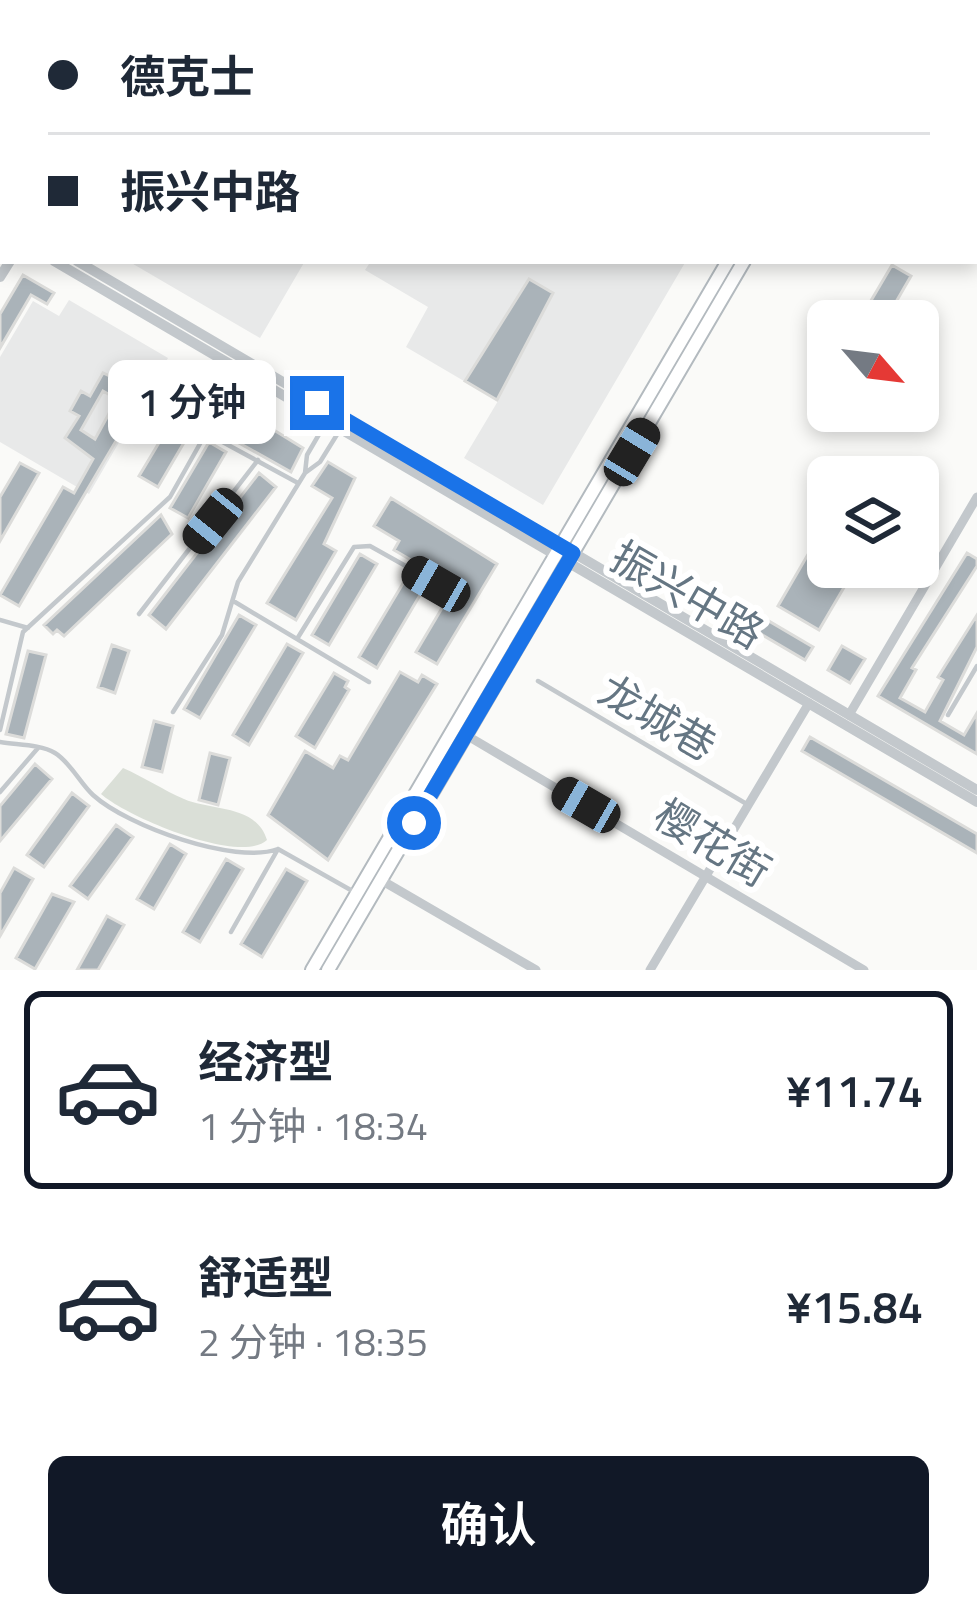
<!DOCTYPE html>
<html lang="zh">
<head>
<meta charset="utf-8">
<style>
  body { margin:0; font-family:"Titillium Web","Noto Sans SC",sans-serif; background:#f6f6f7; color:#1f2937; height:100vh; display:flex; flex-direction:column; font-size:45px; white-space:nowrap }
  * { box-sizing:border-box; margin:0 }
  p { font-size:39px; color:#747a83 }
  .icon { flex:none; width:66px; height:66px; fill:none; stroke:currentColor; stroke-width:2; stroke-linecap:round; stroke-linejoin:round }
  .map { position:relative; height:970px; overflow:hidden }
  .drawer { display:flex; flex-direction:column; background:#fff; flex:1 }
  .drawer>* { flex:none }
  .guide { position:absolute; left:0px; top:0px; width:978px; height:264px; box-shadow:0 6px 18px #0003; display:grid; align-content:center; height:264px; padding:0 48px; background:#fff }
  .needle { width:78px; rotate:118deg }
  .fabs { position:absolute; left:807px; top:300px; display:grid; gap:24px }
  .fabs a { display:grid; place-items:center; width:132px; height:132px; border-radius:18px; background:#fff; box-shadow:0 6px 18px #0003; font-size:60px }
  .end { position:absolute; width:54px; height:54px; margin:-27px; border:15px solid #1a73e8; background:#fff; box-shadow:0 0 0 6px #fff }
  .from { border-radius:50% }
  .bubble { position:absolute; height:84px; border-radius:18px; background:#fff; box-shadow:0 6px 18px #0003; font-size:39px; font-weight:600; line-height:84px; text-align:center }
  .car { position:absolute; width:36px; height:72px; margin:-36px -18px; border-radius:15px; box-shadow:0 0 9px 3px #0007; background:linear-gradient(#222 24%,#8ab4d8 0 40%,#222 0 76%,#8ab4d8 0 86%,#222 0) }
  .guide b { display:flex; align-items:center; gap:42px; height:114px; font-size:45px }
  .guide b+b { border-top:3px solid #e0e1e3 }
  .guide i { width:30px; height:30px; background:#1f2937 }
  ul { padding:21px 0 0; list-style:none }
  li { display:flex; align-items:center; gap:36px; height:198px; margin:0 24px 18px; padding:0 24px; border:6px solid transparent; border-radius:18px }
  li div { flex:1 }
  li b { display:block; font-size:45px }
  li em { font-style:normal; font-weight:600 }
  li.active { border-color:#111827 }
  li>.icon { width:108px; height:108px; stroke-width:1.5 }
  .button { display:flex; gap:24px; margin-top:auto; padding:24px 48px }
  .button a { flex:1; height:138px; border-radius:18px; background:#111827; color:#fff; font-size:48px; font-weight:600; line-height:138px; text-align:center }
  .map>svg:first-child { display:block }
  .built { fill:#e8e9e9 }
  .green { fill:#dadfd7 }
  .building { fill:#aab3b9; stroke:#dcdcda; stroke-width:3; fill-rule:evenodd }
  .lines { fill:none; stroke-linecap:round; stroke-linejoin:round }
  .secondary-casing { stroke:#b3babf; stroke-width:16 }
  .service { stroke:#c3c8cc; stroke-width:4.5 }
  .minor { stroke:#c3c8cc; stroke-width:9 }
  .tertiary { stroke:#c3c8cc; stroke-width:10 }
  .secondary { stroke:#fff; stroke-width:12 }
  .route { stroke:#1a73e8; stroke-width:15 }
  .labels { text-anchor:middle; dominant-baseline:central; stroke-width:12; stroke-linejoin:round; paint-order:stroke }
  .street-label { font-size:42px; fill:#657683; stroke:#fff }
</style>
</head>
<body>
<div class="map">
<svg width="977" height="970" viewBox="0 0 977 970">
  <rect width="100%" height="100%" fill="#fafaf8"/>
  <path class="built" d="M128,261H305L260,338Z
    M371,261H686L543,505L464,458L498,401L406,347L428,307L365,270Z
    M69,300L168,358L89,494L0,442V357L33,301L59,316Z"/>
  <path class="green" d="M123,768C144,777 163,790 184,799C211,811 256,804 267,840C240,865 127,817 101,794Z"/>
  <path class="building" d="M892,265L911,276L885,321H859Z
    M23,275L54,293L47,304L31,295L0,348V314Z
    M529,279L553,293L497,400L465,381Z
    M167,364L303,448L291,472L173,406L165,420L189,434L158,487L139,476L166,431L133,412L19,606L0,595L63,487L74,493L93,459L65,438L79,416L70,411L81,391L90,396L103,373L134,387L146,368L160,376ZM103,391L117,399L95,439L81,430Z
    M209,442L226,452L188,518L170,508Z
    M328,462L355,478L324,544L336,551L296,620L267,603L332,498L312,486Z
    M20,463L39,473L0,541V497Z
    M259,473L276,487L166,629L149,615Z
    M391,498L497,564L437,664L416,652L455,586L394,550L399,541L374,526Z
    M161,515L172,534L64,636L57,630L53,634L44,625Z
    M828,520V567H856L819,630L778,606Z
    M967,553L977,559V566L912,668L916,670L900,698L925,712L943,680L938,677L977,615V647L940,721L964,735L977,713V754L878,696Z
    M360,554L377,564L329,645L312,635Z
    M405,580L423,590L377,668L359,657Z
    M757,614L813,647L805,660L749,627Z
    M239,615L256,625L200,718L184,709Z
    M287,644L303,653L249,745L233,735Z
    M112,645L129,651L115,693L98,687Z
    M842,646L865,659L850,683L828,670Z
    M28,651L46,655L24,738L6,734Z
    M400,672L418,682L422,675L437,684L328,860L268,815L305,751L333,768L340,756L348,760Z
    M334,673L348,681L345,687L349,690L315,748L296,736Z
    M154,721L173,726L162,772L142,767Z
    M810,737L977,834V853L802,751Z
    M210,753L230,758L218,805L199,800Z
    M35,764L52,779L0,841V806Z
    M72,793L89,806L44,867L27,855Z
    M116,825L133,837L88,899L70,886Z
    M170,844L186,854L154,909L137,899Z
    M226,859L243,869L200,942L183,932Z
    M14,868L33,879L0,936V893Z
    M286,869L307,881L262,957L241,944Z
    M52,894L74,902L35,969L16,958Z
    M107,916L124,925L98,970H77Z"/>
  <g class="lines">
    <defs>
      <path id="secondary" d="M879,3L881,0
        M896,3L898,0
        M312,970L728,261
        M328,970L744,261"/>
    </defs>
    <use href="#secondary" class="secondary-casing"/>
    <path class="service" d="M321,0L326,3
      M375,0L380,3
      M509,0L514,3
      M314,3L316,0
      M401,3L403,0
      M586,3L587,0
      M305,473L307,455L325,424
      M235,602L369,682
      M139,614L258,460
      M0,620L28,628
      M297,639L354,547L370,546L436,583
      M538,681L745,803
      M173,712L222,635L238,582L305,473L320,462L338,433
      M948,715L977,666
      M0,730L23,632L170,497L206,433L298,483
      M0,742C17,745 40,744 55,753C70,762 80,783 93,795C127,826 235,865 278,849
      M0,792L38,748
      M231,932L278,849L356,893"/>
    <path class="minor" d="M975,257L977,258
      M849,715L977,497
      M466,735L864,970
      M381,880L536,970
      M650,970L809,703"/>
    <path class="tertiary" d="M161,3L163,0
      M54,261L977,802
      M77,261L977,790
      M0,277L10,261"/>
    <use href="#secondary" class="secondary"/>
  </g>
  <g class="lines">
    <path class="route" d="M317,403L573,553L414,823"/>
  </g>
  <g class="labels">
    <g class="street-label">
      <text transform="translate(688 594) rotate(30)">振兴中路</text>
      <text transform="translate(658 717) rotate(30)">龙城巷</text>
      <text transform="translate(713 842) rotate(31)">樱花街</text>
    </g>
  </g>
</svg>
<div class="fabs">
<a><svg class="needle" viewBox="-14 -14 28 28"><path d="M0-13l5 13h-10z" fill="#e53935"/><path d="M0 13l5-13h-10z" fill="#747a83"/></svg></a>
<a><svg class="icon" aria-label="layers" viewBox="0 0 24 24"><path d="M12 4l9 5-9 5-9-5zM3 14l9 5 9-5"/></svg></a>
</div>
<i class="end from" style="left:414px;top:823px"></i>
<i class="end" style="left:317px;top:403px"></i>
<div class="bubble" style="left:108px;top:360px;width:168px">1 分钟</div>
<i class="car" style="left:632px;top:452px;rotate:31deg"></i>
<i class="car" style="left:213px;top:521px;rotate:219deg"></i>
<i class="car" style="left:436px;top:584px;rotate:300deg"></i>
<i class="car" style="left:586px;top:805px;rotate:300deg"></i>
<div class="guide">
<b><i class="from"></i>德克士</b>
<b><i></i>振兴中路</b>
</div>
</div>
<section class="drawer">
<ul>
<li class="active"><svg class="icon" aria-label="car" viewBox="0 0 24 24"><path d="M5 17H2v-5l4-1 3-4h7l3 4 3 1v5h-3M9 17h6M6 11h13"/><circle cx="7" cy="17" r="2"/><circle cx="17" cy="17" r="2"/></svg><div><b>经济型</b><p>1 分钟 · 18:34</p></div><em>¥11.74</em></li>
<li><svg class="icon" aria-label="car" viewBox="0 0 24 24"><path d="M5 17H2v-5l4-1 3-4h7l3 4 3 1v5h-3M9 17h6M6 11h13"/><circle cx="7" cy="17" r="2"/><circle cx="17" cy="17" r="2"/></svg><div><b>舒适型</b><p>2 分钟 · 18:35</p></div><em>¥15.84</em></li>
</ul>
<div class="button"><a>确认</a></div>
</section>
</body>
</html>
